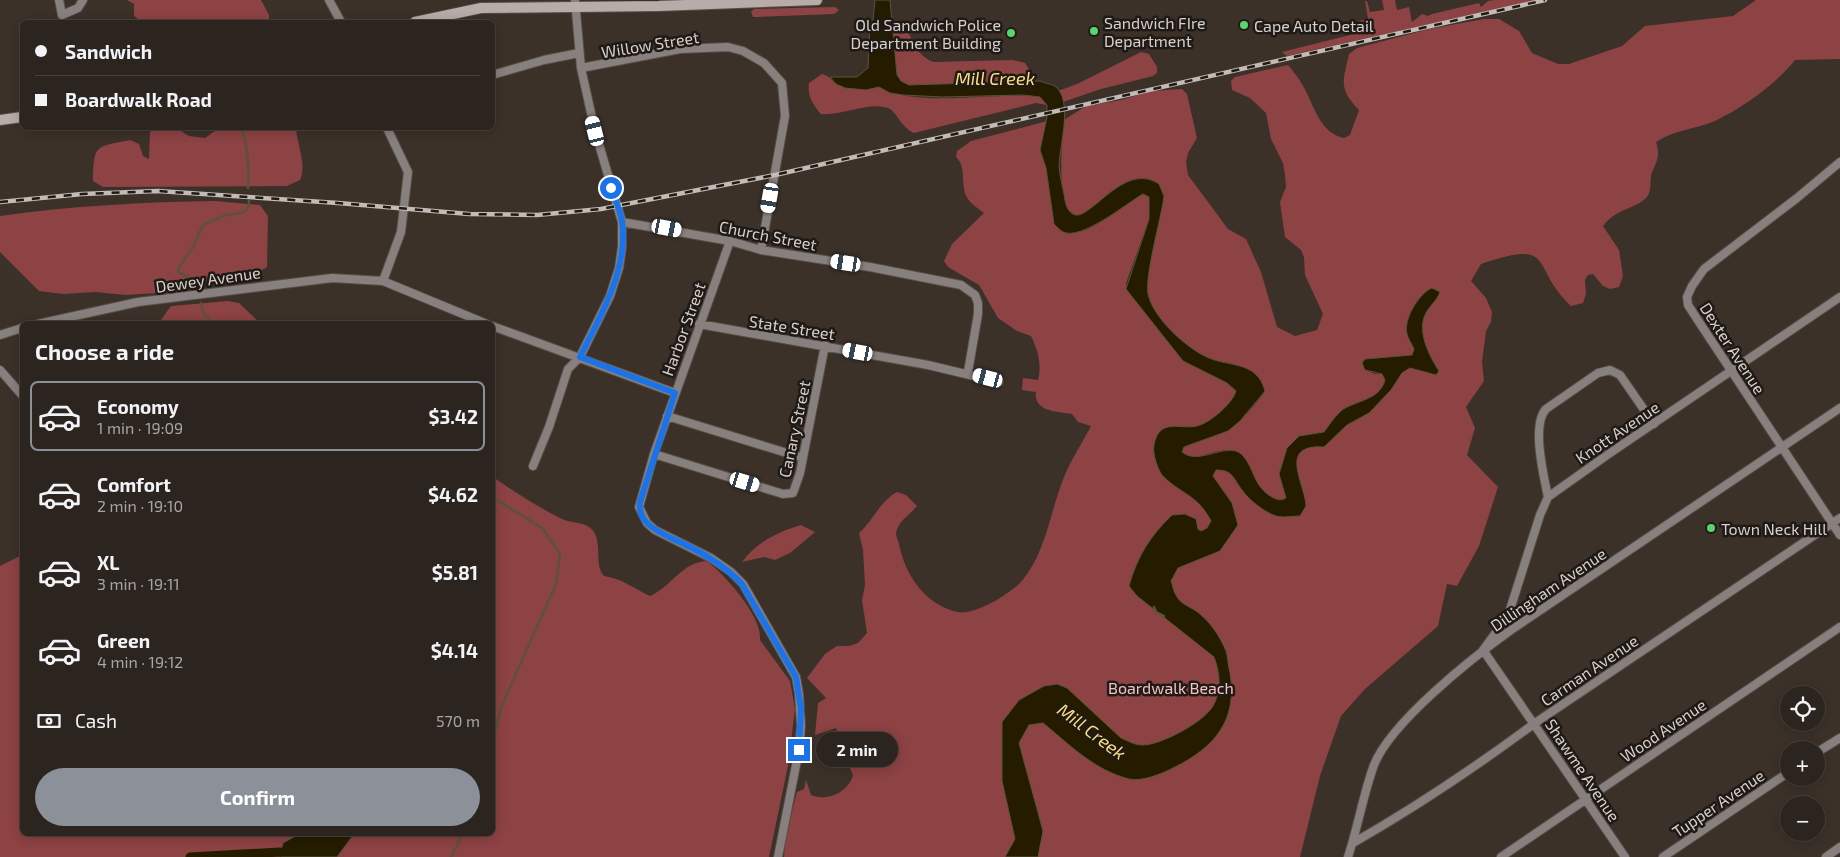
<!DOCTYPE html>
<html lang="en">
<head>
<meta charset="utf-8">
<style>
  body { margin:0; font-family:"Exo 2",sans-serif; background:#342d28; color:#f1f3f6; height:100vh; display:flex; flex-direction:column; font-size:19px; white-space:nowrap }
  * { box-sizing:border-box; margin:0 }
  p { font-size:16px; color:#a6a5a4 }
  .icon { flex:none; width:28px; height:28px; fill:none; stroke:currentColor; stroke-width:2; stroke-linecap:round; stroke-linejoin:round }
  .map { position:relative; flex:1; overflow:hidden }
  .sheet { position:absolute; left:20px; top:321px; width:475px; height:515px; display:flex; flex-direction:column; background:#2c251f; border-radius:8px; box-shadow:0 2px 12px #0003,0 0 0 1px #48423d }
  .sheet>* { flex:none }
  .hud { position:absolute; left:20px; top:20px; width:475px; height:110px; border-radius:8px; box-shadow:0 2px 12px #0003,0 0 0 1px #48423d; display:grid; align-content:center; height:110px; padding:0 15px; background:#2c251f }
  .controls { position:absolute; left:1780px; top:686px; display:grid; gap:10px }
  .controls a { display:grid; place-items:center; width:45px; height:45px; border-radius:50%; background:#2c251f; box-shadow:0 2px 12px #0003,0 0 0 1px #48423d; font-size:25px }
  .end { position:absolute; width:22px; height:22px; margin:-11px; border:6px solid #1a73e8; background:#fff; box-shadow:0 0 0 2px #fff }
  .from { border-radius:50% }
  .bubble { position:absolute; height:35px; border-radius:18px; background:#2c251f; box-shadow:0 2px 12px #0003,0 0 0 1px #48423d; font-size:16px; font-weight:700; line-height:35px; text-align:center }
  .car { position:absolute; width:15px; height:30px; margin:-15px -8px; border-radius:6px; box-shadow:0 0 4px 1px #0007; background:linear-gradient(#fff 24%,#345 0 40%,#fff 0 76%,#345 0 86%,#fff 0) }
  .hud b { display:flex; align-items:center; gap:18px; height:48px; font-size:19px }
  .hud b+b { border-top:1px solid #48423d }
  .hud i { width:12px; height:12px; background:#f1f3f6 }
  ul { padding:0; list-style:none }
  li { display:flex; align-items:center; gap:15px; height:70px; margin:0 10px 8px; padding:0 5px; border:2px solid transparent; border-radius:8px }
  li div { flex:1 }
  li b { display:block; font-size:19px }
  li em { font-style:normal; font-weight:700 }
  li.active { border-color:#8c9099 }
  li>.icon { width:45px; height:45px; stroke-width:1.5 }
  h2 { padding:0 15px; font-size:22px; line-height:60px }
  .pay { display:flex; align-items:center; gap:12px; height:55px; padding:0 15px; font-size:19px }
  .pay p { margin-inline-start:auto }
  .primary-button { display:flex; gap:10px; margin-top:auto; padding:10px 15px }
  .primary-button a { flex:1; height:58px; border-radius:30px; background:#8c9099; color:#fff; font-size:20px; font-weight:700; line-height:58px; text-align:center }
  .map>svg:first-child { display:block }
  .green { fill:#8d4244 }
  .water { fill:#251c00; stroke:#5a523d }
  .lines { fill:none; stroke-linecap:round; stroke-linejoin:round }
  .stream { stroke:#5a523d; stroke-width:2.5 }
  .canal { stroke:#251c00; stroke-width:9 }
  .minor-casing { stroke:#574e46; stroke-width:10 }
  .secondary-casing { stroke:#574e46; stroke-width:12 }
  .minor { stroke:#87807e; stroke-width:8 }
  .secondary { stroke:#b7aca8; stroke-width:10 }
  .rail-casing { stroke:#c2bbb6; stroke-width:4.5 }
  .rail { stroke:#1f1a16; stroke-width:2.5; stroke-dasharray:8; stroke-linecap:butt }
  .route { stroke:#1a73e8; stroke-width:6 }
  .poi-dot { fill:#58d570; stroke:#1f1a16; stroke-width:2 }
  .labels { text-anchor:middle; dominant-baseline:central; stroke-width:5; stroke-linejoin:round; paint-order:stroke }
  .poi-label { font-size:16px; fill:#d7d0cb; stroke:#1f1a16; text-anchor:start }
  .street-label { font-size:16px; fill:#d7d0cb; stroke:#1f1a16 }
  .park-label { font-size:16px; fill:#f5c1c0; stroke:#1f1a16 }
  .water-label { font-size:18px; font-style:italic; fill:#fbde80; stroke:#1f1a16 }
</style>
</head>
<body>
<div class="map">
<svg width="1840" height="857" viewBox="0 0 1840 857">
  <rect width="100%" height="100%" fill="#3b3129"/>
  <path class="green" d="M127,0H261L269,15V22H142L134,16V4Z
    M1382,0H1395L1397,10L1409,7L1412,22L1422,14L1428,16L1432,14L1479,3L1481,7L1488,1L1495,0H1537L1287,56L1282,52L1362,32L1359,21L1368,19L1365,1H1367L1370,12L1384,10Z
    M1756,0H1840V59L1795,60C1775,85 1744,107 1715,121C1696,129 1674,130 1656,142C1660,155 1658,159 1652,172C1649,180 1653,191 1646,198C1635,209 1617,208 1603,226L1619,250L1623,276L1619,287L1610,289L1603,286L1593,274L1588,275L1585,280L1586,294L1583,303L1571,306C1529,267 1558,238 1481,264L1471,281L1486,298L1492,312L1491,322L1486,331L1482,362L1484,381L1466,407L1475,428L1467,455L1498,487L1479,546L1457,586L1447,584L1438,626L1365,689L1341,716L1320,776L1300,857H784L785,837L797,792L804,789L806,780L811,795C827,802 849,792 853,775L841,748L836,728L815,735L818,703L826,698L807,678L825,654L837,646H849L858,643L867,633L862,600L865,585L863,550L859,533C873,521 880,501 897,492L906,495L917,506C910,515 898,521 896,533C896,536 898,541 899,544C905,574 924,604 957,612C975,616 1009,594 1021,582C1046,553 1050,512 1064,477C1071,460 1082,443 1091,426L1078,422L1072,414C1059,412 1033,412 1036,392L1022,390L1023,378L1038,380C1042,365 1038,350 1031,336L1017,331L998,318L979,285L948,267L944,261L952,244L984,213C979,209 972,205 968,199C959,186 968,168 956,157L957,151L971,141L1047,121L1040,150L1046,168L1054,224C1058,228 1062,232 1067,233C1088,237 1125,205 1143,193L1149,197V219L1126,283V289L1183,361C1199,360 1244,375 1253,389C1241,416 1213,429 1187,439C1178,442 1173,441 1165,446L1168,457L1197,480C1205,466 1211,455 1229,458C1234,459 1239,460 1242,465C1248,473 1249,486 1256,493C1264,500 1274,505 1284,508C1305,492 1274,471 1300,444L1319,443L1330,435L1348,416L1381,397L1390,385L1397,370L1387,364L1429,366L1439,372C1430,357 1417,333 1425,315C1428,306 1437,301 1440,292L1432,288C1419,293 1403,320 1407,334C1409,339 1412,344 1414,349L1412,355L1365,359L1362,363L1365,370L1375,374H1382L1385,380C1380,400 1357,400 1342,410C1335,416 1330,424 1324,432L1299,436L1287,448L1279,474L1286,498C1281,501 1277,500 1272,497C1250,486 1253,459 1238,452C1227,446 1204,456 1192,458L1182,452C1188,437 1214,438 1227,431C1237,426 1259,401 1265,391C1257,362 1230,366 1209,358C1187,349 1153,318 1148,294C1145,274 1160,219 1164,196L1159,184C1128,164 1107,201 1083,214C1052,229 1063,132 1064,120L1086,106L1121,100L1151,91L1182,89L1187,94L1197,138L1188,153L1186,162L1188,175L1228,229L1246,239L1261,272L1277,327L1295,336L1317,330L1323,314L1305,275L1304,257L1301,250L1285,237L1280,202L1286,187L1285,175L1283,163L1271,139L1266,113L1250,98L1232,90L1231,81L1235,77L1288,65C1293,71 1298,77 1302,84C1314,104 1319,133 1344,138L1350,135L1359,110C1338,88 1343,82 1349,54L1357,48L1429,29L1484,19H1499L1519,31L1532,53L1558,64H1569L1622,46L1645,26L1733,16Z
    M835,7L839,10L834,14L757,17H753L751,12L754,9Z
    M897,20C915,32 910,52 933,62L1013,60L1025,63L1031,72L1030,81L909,85L901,81L897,75L892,22Z
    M1141,52L1149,54L1157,67V73L1153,76L1101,89L1063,102L1058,91L1077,84Z
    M822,74C829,76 830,78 835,83C844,90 868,89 879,87C917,109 995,91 1040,97L1047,105L1036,103L914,133C900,126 898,114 890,109C874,100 841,116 821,114C813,105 807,95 809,83Z
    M154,128H176L189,136L205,138L219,128H296C297,145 307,164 300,180L287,186L103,187L93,181C94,144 95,147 130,140L139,144L143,156L149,159L150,132Z
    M215,201L260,205L268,216L267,267L253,275L199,282L176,292L125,295L95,292L63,294L39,291L0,252V216C71,206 143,202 215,201Z
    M228,301L239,303L261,324H158L171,306Z
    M493,477C514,492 538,507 562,519C572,524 587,521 594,532C602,545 594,564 604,576C621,578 635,589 650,596C672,586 682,562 707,561C725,575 763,617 760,640L790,681L795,709L788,766L769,857H337L354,834H492Z
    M801,525L815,532L790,553L775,560L764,557L742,562C756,543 777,532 801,525Z
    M22,555V834H299L283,843L279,857H0V566Z"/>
  <path class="water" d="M875,0H890L897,75L901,81L909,85L1040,81C1044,83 1051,84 1055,86C1074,101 1059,146 1059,167C1060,176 1062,185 1064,194C1065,201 1066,210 1073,214C1089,224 1123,160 1159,184L1164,196C1161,220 1145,273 1148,294C1153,318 1187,349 1209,358C1230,367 1257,361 1265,391L1240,421L1228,431L1184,447L1182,452C1200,467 1230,438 1244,457C1255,471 1254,487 1272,497C1277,500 1281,501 1286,498L1279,474L1287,448L1299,436L1324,432C1330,424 1335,416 1342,410C1357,400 1380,400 1385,380L1382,374L1365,370L1362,363L1365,359L1412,355L1414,349C1412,344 1408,339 1407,334C1403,320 1419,293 1432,288L1440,292C1437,301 1428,307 1425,315C1417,333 1430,357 1439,371L1436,375L1410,368L1402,373L1391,390L1369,413L1347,425L1324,447C1277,444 1305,483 1306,506L1300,516C1293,516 1283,518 1276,516C1264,512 1249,500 1242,490C1233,478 1233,470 1216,470L1213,476L1232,503L1238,525L1220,551L1178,568L1171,581C1173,585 1173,591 1176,595C1180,604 1189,606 1196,611C1209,620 1220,636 1226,651C1228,657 1228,666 1230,673C1238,721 1214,748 1173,768C1161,774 1142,782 1129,779C1094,770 1070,745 1043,723L1029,725L1019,743L1043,831L1038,857H1005L1015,839L1002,781V722L1019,700L1044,686L1057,684L1067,688L1121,738C1128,741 1134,745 1143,745C1161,745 1204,722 1213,706C1222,690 1220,673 1214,657L1137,596L1129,586C1137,557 1150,536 1172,515L1185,514L1196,519L1198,529L1201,531L1207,528L1211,521C1197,494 1182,495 1164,477C1158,472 1152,453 1154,445C1159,417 1181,430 1197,426C1210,423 1233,403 1236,391L1227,383L1183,361L1126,289L1149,219V197L1143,194C1127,203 1081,241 1063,232C1060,230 1057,227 1054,224L1046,168L1040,150L1047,117V105L1040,97L1023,95L942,97L903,95L890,93L879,87L866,90L845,88L836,84L830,77H857L868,68L870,25L873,20Z
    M299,834H354L337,857H279L283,843Z"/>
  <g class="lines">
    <path class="stream" d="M241,128C248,145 249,169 248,188
      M196,286L192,279L178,272V269L193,247L203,225C210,222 216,219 223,216C234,212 249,217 249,201
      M201,303L203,312L213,324
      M492,497L542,528L560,554L556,584L502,705L492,743
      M1154,607L1156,612L1164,616
      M451,857L463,834"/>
    <path class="canal" d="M190,857L280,852"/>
    <defs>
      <path id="minor" d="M59,0L62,15L78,8L83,0
        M329,0L341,22
        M581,68L680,49L728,47L743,51L764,63L782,83L785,116L761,250
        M492,75L544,60L579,53
        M1840,162L1797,198L1704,269L1692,286L1687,297L1688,305L1701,325L1840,535
        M622,222L730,241L761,250L870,267L961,285L975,295L978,303V314L968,372
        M730,241L654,454L639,507L647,523L655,530L711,558L731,572L743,584L796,677L799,694L801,726L799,750L778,857
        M383,281L401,232L408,172L387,128
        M38,324L138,302L332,278L383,281L487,324
        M699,324L928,365L999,382
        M492,326L675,393
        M0,335L22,328
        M0,370L22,395
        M667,416L803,458
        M654,454L783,494L793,493L800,473L825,345
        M533,466L549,427L568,369L580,357L610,296L619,268L622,247V222L595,131L581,68L575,0
        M1548,497C1544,477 1531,425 1546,409L1598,373L1610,370L1620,375L1654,424
        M1816,753L1840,738
        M1353,843C1416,807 1477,766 1535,723L1840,518
        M1348,857C1358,827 1363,795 1374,765C1391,722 1472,658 1511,630L1840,408
        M1501,857L1840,627
        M1625,857L1483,650L1508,616L1540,515L1548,497L1610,453L1840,297
        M1663,857L1789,772
        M1826,857L1840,847"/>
      <path id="secondary" d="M415,22L481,8L659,6L817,0
        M0,120L22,117"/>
    </defs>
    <use href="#minor" class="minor-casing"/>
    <use href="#secondary" class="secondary-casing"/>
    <use href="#minor" class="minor"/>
    <use href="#secondary" class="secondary"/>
    <defs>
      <path id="rail" d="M0,202L82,194L158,191L338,203L469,214L537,215L601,209L775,175L1545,0"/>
    </defs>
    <use href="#rail" class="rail-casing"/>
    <use href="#rail" class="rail"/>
  </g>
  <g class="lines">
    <path class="route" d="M611,188C615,199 620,210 622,221C629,270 600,316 580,357L675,393L640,502C639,510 641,517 647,523C658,534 675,539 688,546C708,556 727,568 742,584L796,677L801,709L799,750"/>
  </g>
  <g class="poi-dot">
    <circle cx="1244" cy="25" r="5"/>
    <circle cx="1094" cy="31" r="5"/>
    <circle cx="1011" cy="33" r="5"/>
    <circle cx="1711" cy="528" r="5"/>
  </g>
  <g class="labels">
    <g class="poi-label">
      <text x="1104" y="22">Sandwich FIre<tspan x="1104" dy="18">Department</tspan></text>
      <text x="1001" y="24" text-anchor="end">Old Sandwich Police<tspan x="1001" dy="18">Department Building</tspan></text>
      <text x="1254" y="25">Cape Auto Detail</text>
      <text x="1721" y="528">Town Neck Hill</text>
    </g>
    <g class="street-label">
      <text transform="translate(650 44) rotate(-9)">Willow Street</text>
      <text transform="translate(768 235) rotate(11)">Church Street</text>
      <text transform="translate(208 279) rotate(-8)">Dewey Avenue</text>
      <text transform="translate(792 327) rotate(9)">State Street</text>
      <text transform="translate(683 329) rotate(-70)">Harbor Street</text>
      <text transform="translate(1733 348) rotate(57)">Dexter Avenue</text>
      <text transform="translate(794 429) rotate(-78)">Canary Street</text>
      <text transform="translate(1617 432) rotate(-34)">Knott Avenue</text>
      <text transform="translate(1548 589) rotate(-34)">Dillingham Avenue</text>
      <text transform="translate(1589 670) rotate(-34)">Carman Avenue</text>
      <text transform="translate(1663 730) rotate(-34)">Wood Avenue</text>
      <text transform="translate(1583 770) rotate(56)">Shawme Avenue</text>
      <text transform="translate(1718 803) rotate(-34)">Tupper Avenue</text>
    </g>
    <g class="park-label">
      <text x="1171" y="687">Boardwalk Beach</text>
    </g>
    <g class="water-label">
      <text x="995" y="78">Mill Creek</text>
      <text transform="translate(1092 731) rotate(37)">Mill Creek</text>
    </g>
  </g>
</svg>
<div class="controls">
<a><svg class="icon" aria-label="locate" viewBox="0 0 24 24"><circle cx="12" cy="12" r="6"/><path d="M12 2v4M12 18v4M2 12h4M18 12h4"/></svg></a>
<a>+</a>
<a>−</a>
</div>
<i class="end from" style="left:611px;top:188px"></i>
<i class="end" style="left:799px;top:750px"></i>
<div class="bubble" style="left:816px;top:732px;width:82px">2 min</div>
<i class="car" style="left:595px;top:131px;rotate:346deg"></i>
<i class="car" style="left:770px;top:198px;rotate:190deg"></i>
<i class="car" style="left:667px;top:228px;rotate:101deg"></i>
<i class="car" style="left:846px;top:263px;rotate:279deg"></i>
<i class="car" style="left:858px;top:352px;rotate:281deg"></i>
<i class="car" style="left:988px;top:378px;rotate:285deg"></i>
<i class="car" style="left:745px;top:482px;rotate:107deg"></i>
<div class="hud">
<b><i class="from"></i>Sandwich</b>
<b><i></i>Boardwalk Road</b>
</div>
<section class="sheet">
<h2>Choose a ride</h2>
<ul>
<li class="active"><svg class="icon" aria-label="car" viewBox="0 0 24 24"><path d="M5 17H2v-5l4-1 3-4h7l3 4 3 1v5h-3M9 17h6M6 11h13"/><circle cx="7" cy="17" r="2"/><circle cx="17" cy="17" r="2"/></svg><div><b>Economy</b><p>1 min · 19:09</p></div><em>$3.42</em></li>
<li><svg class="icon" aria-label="car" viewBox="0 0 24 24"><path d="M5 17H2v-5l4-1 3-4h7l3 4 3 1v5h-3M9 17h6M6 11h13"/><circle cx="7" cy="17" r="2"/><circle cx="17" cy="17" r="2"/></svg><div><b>Comfort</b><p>2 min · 19:10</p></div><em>$4.62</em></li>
<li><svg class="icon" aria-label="car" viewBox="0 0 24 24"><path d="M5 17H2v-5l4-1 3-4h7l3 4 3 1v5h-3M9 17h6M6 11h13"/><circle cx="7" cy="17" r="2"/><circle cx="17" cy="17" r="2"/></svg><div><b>XL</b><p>3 min · 19:11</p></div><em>$5.81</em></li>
<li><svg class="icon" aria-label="car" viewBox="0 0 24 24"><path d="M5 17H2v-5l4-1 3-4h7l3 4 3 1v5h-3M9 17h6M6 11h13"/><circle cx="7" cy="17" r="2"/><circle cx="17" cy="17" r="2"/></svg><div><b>Green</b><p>4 min · 19:12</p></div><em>$4.14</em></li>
</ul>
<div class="pay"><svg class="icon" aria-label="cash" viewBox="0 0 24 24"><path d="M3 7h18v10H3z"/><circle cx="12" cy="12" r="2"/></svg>Cash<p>570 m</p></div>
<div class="primary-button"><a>Confirm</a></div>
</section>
</div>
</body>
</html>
